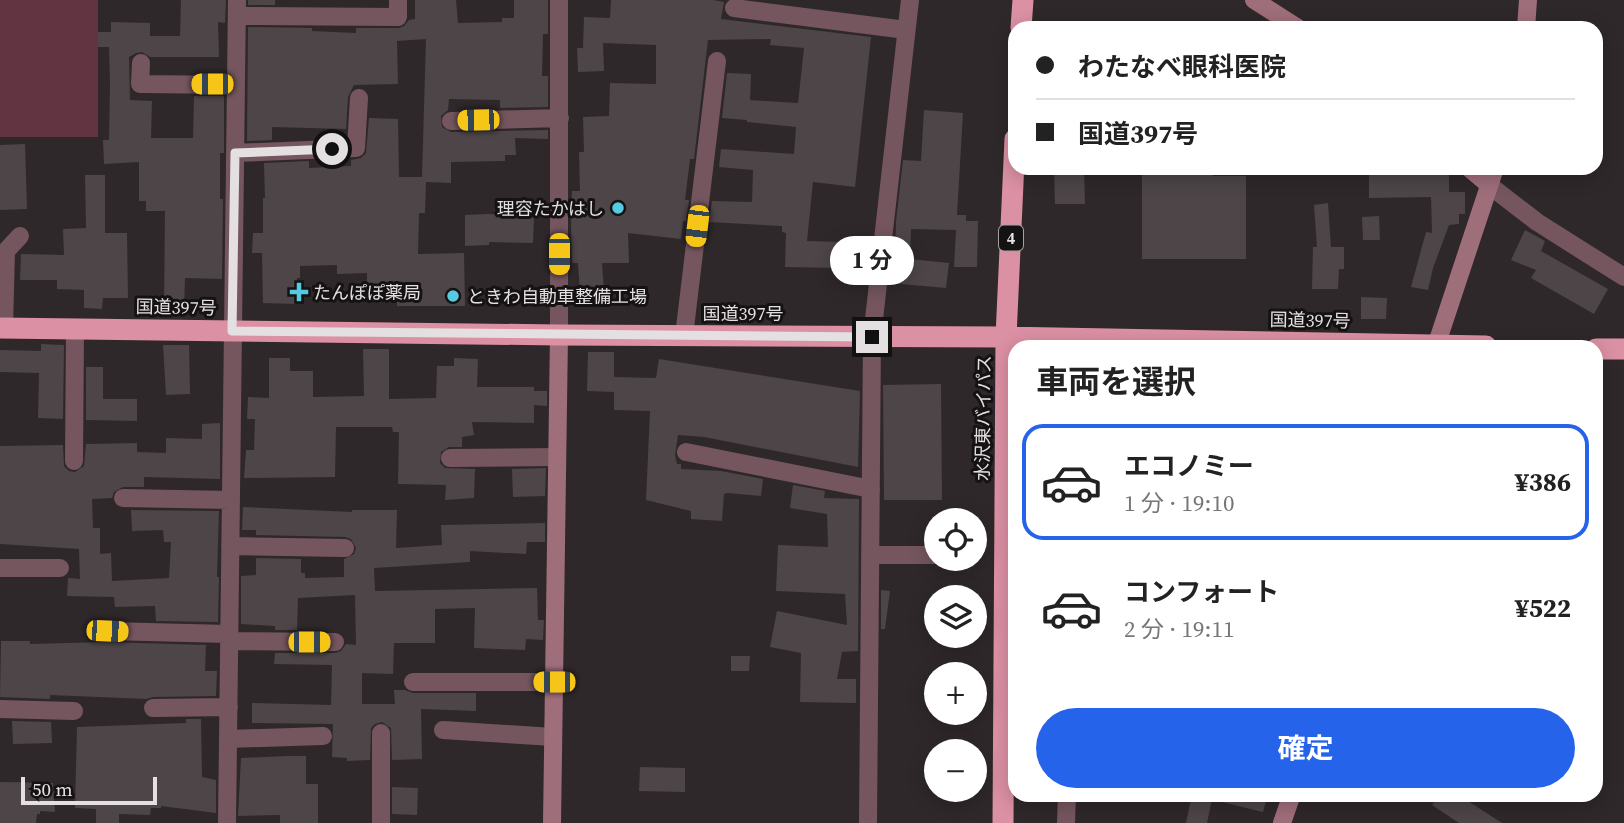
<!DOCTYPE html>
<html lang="ja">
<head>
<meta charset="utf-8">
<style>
  body { margin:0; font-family:"Source Serif 4","Noto Sans JP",serif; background:#f6f6f6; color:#222; height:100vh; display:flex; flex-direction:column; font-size:26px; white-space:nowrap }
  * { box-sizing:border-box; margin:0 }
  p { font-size:23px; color:#767676 }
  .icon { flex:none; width:38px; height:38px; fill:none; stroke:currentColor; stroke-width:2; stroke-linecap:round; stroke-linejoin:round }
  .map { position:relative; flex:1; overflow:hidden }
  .drawer { position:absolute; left:1008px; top:340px; width:595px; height:462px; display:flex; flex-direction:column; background:#fff; border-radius:21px; box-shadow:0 4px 18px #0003 }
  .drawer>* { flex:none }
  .guide { position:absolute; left:1008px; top:21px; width:595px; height:154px; border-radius:21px; box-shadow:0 4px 18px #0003; display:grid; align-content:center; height:154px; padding:0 28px; background:#fff }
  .fabs { position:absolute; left:924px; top:508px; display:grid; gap:14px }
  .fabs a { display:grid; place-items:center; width:63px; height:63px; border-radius:50%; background:#fff; box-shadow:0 4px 18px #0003; font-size:35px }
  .scale { position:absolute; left:21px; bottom:18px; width:136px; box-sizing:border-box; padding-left:7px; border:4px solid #e4dfe0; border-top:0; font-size:19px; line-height:24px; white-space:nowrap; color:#e4dfe0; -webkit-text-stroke:5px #151213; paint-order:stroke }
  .end { position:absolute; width:32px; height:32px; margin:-16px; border:9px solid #e4dfe0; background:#111; box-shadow:0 0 0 4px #111 }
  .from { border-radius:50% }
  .bubble { position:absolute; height:49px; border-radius:24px; background:#fff; box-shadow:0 4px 18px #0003; font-size:23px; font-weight:700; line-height:49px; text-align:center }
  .car { position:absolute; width:21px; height:42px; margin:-21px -10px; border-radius:9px; box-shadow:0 0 5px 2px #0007; background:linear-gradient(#f5c518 24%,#345 0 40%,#f5c518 0 76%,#345 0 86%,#f5c518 0) }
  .guide b { display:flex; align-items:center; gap:24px; height:66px; font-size:26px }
  .guide b+b { border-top:2px solid #e0e0e0 }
  .guide i { width:18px; height:18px; background:#222 }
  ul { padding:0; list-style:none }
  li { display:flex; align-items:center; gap:21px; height:116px; margin:0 14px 10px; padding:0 14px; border:4px solid transparent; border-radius:21px }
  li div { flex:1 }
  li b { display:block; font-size:26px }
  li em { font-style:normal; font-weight:700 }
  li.selected { border-color:#2563eb }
  li>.icon { width:63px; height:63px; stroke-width:1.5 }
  h2 { padding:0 28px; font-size:32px; line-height:84px }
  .cta { display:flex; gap:14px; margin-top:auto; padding:14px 28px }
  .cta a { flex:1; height:80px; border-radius:42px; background:#2563eb; color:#fff; font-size:28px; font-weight:700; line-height:80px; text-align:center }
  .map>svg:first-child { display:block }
  .park { fill:#623441 }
  .building { fill:#4d4547 }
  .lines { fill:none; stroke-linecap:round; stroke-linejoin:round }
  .street { stroke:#75565e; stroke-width:18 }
  .secondary { stroke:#9f6e7b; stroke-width:18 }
  .highway { stroke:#dc90a4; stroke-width:21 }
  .route { stroke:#e4dfe0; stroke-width:9 }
  .poi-dot { fill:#55cae0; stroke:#151213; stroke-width:2.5 }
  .labels { text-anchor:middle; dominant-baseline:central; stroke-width:6; stroke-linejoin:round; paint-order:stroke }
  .shield { fill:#151213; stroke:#a6a2a2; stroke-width:2 }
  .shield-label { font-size:16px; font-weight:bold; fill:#e4dfe0 }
  .poi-label { font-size:18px; fill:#e4dfe0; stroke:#151213; text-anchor:start }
  .street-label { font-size:18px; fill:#e4dfe0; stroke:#151213 }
</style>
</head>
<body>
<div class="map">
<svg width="1624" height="823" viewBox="0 0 1624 823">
  <rect width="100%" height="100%" fill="#2f282a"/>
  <path class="park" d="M0,0H98V137H0Z"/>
  <path class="building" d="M181,0H226L225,23L218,22L219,57H150L142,52L136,53L129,57L130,100L152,101L151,138H193L194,96H224V153H220V199H223L222,279L185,278L184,310L164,309L165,211H146V201H139V162L104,164L103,140H109L110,83L109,47H98V32H111V22L150,23V36H180Z
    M248,0H275V5H248Z
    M415,0H456L458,23L502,22V18H514V0H548V34H543L542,76H548V107L500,108V100L449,99L448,110L441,116L442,127L451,132L548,130V139L515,138L516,155H505V161L451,162V183L426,182L425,213H419L418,254L464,253L465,306H397V296H367V273L337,274V265L300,266V278H297L296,304L263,303L262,253H252L253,233H263V198H265L264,163L309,161V168L351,166V160L361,158L366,153L369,118L398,119L399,177H422L426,39L397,41L398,84L354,85L348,97L346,129L272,127V140L247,141L248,27L312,28V31L356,33V28H399L404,26L409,20L415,19Z
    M611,0H713L724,2L721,19L871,37L855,187L813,182L807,241L843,242L842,268L785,267L786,233L782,232V226L709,222L712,201L752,202L753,170L719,167L721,149L794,154L796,127L747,122V120L722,118L727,73L751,74L750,100L798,103L804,48L770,45L771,39L708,40L694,159H690L685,200H689L686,221H683L681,239L628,233L629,263H602L605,305L581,307L578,263H572L571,227L572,191H580L579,152H584L583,117L609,116L610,83L656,84V45L603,43L604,71L578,72L577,48H583L584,17L610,18Z
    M924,110L963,113L957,215H966V221H978L977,267H954L956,230L911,229L910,259L949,263L946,288L890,283L892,257H895L896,222L903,160L921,161Z
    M25,144L27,209L0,210V145Z
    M1054,168H1084L1085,204H1055Z
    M1142,168H1213V176H1246V259H1142Z
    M1369,168H1449V192H1465V214H1459V224L1449,225L1433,268L1428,290L1411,287L1426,232L1432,233L1431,197L1369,198Z
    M85,175H105V233H127L128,298H103L102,309L84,308V290L57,289V280H20L21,254L64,255L63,229L86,228Z
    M1328,203L1331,247H1344V269H1339L1338,289H1312L1313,247H1317L1314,205Z
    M488,214L534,216L533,243L489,242V245L465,246V215Z
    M1379,216L1380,240H1363L1362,217Z
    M1525,230L1545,241L1541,251L1608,289L1594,314L1531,278L1536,270L1511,260Z
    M1361,297L1387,298L1386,319H1361Z
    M41,344L64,345L63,419L38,418L39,373L0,372V350L41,351Z
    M163,345H189L190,394L166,395Z
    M363,349H389V399L436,398L437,366H454V358L478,359L477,387H534V391H547V406L534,405V423L472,422L474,435L462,437V447H449L441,452L440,463L445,468L475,469L474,498L445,500L446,485L398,484L399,432H393L392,427H336L335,477L244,478L246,450H254L255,419H247L248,397L269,398V358H290V371H313V397L364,396Z
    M588,352H614V377L656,378L659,359L860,391L858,467L704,437L678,435L675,455L677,464H681V469L721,471L763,479L761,496L728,493L724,494L722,521L691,519V511L646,500L650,411L614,410V392L587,391Z
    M86,367H103V399H137V421L86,420Z
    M941,384L942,500H884L883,385Z
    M220,423V479L144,477V487H123L114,492L112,498L92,499L93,528H100V554L111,553L112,581L169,578L171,542H164L163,530L132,531L131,510L219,511L217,577H219L218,622L156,621L155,606L115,607L114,597L67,596L68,578L80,579L79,549L0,544V446L63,445L64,466L69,471L75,472L84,466L86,444L137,443V452L166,453V438L202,439V424Z
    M546,468L545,496L513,497L512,469Z
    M793,485L825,491L824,498L859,499L858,651L842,652L837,679H856V703L800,702L801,653L770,647L777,611L847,625L845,594L776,591L778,545L828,547L827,514L790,508Z
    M243,507L352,512V510H397L396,548L442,545L441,525L545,523V542H527L526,554L470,551V562L374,568L375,591L537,588L538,620H544L543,640L526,639L525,650L474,648L475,608L435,609V643H394L393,674L362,673V704H395L394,690H405L413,693H476V711L421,709L422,759L392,760L391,728L382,722L375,724L371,728L370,760L347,761V758L332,757L333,724L252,723V703L331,705L332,665L274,664L275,653H335L341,651L346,644L356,645L355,595L298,598L297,630H275V626L241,624V576L256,575V558L301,559V573H305V578L344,577V559L354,554L356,548L351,539L345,537L256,535V530H242Z
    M881,590L890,591L885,629H881Z
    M1,641H30V644L106,642L206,645L205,671H217L216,696L153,697L146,699L50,695V699L0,697Z
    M731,656H750L749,671H731Z
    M186,719H201L202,777L216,780V813L161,806V808H151L150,815L119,814V823H96V809L75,808L77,727L186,723Z
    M12,721L51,722L52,743L13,744Z
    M287,756H306V784H318V823H280V815L238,816L241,758Z
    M640,767L685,768V792L639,791Z
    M0,782L53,783L55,812L40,811V814H37L36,823H0Z
    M392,787L418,788L417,815L392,814Z
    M1192,794H1213L1207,823H1186Z
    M1215,794H1268L1263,812L1214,800Z
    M1439,794H1457L1502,823H1459L1432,805Z"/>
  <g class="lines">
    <path class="street" d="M734,8L906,30
      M237,16L398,17V0
      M141,63L140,84L236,85
      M451,121L560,118
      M235,153L356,148L359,98
      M1489,185L1537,222L1624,277
      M4,328L6,251L20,236
      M559,335V0
      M684,336L717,61
      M686,452L871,489
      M450,458L557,457
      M74,461L75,329
      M123,498L231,500
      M230,546L345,548
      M871,555H936
      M0,568H60
      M107,631L229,634
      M229,641L335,642
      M413,682H554
      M153,708L229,707
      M0,709L74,711
      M443,730L553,737
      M381,733V823
      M228,739L323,736
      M227,823L237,0
      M868,823L872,337L910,0
      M1066,823L1067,794"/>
    <path class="secondary" d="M1254,0L1298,28
      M1526,28L1528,0
      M1469,168L1489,185
      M1436,346L1495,168
      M552,823L559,335
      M1282,823L1292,794"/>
    <path class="highway" d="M1021,28L1023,0
      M0,328L559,335L1006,337L1486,346
      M1596,349H1624
      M1003,823L1006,337L1015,139"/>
  </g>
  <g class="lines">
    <path class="route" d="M332,149L235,153L232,331L872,337"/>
  </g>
  <g class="poi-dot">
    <circle cx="618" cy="208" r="7"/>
    <path d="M295.5 281.5h7v7h7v7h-7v7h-7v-7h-7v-7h7z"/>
    <circle cx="453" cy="296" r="7"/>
  </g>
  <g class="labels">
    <rect class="shield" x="999" y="225.5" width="24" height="25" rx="5"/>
    <g class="shield-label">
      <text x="1011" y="238">4</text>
    </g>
    <g class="poi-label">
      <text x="604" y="208" text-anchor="end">理容たかはし</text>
      <text x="313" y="292">たんぽぽ薬局</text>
      <text x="467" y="296">ときわ自動車整備工場</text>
    </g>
    <g class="street-label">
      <text transform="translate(176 307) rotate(1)">国道397号</text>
      <text x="743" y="313">国道397号</text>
      <text transform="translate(1310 320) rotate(1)">国道397号</text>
      <text transform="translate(983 418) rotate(-89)">水沢東バイパス</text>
    </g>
  </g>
</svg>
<div class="fabs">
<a><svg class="icon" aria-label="locate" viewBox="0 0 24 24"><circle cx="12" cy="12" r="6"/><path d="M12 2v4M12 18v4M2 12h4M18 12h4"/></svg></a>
<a><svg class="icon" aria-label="layers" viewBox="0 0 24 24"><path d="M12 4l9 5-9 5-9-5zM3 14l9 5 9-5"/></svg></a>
<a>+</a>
<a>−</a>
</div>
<div class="scale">50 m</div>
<i class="end from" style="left:332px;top:149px"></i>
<i class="end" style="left:872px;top:337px"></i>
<div class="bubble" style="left:830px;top:236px;width:84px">1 分</div>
<i class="car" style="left:212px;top:84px;rotate:270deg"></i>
<i class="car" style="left:478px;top:120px;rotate:269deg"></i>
<i class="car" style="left:697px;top:226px;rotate:187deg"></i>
<i class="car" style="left:559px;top:254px;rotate:180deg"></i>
<i class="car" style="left:107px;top:631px;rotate:92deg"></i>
<i class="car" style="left:309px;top:642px;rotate:90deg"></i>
<i class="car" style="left:554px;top:682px;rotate:270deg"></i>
<div class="guide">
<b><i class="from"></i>わたなべ眼科医院</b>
<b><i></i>国道397号</b>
</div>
<section class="drawer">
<h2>車両を選択</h2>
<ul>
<li class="selected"><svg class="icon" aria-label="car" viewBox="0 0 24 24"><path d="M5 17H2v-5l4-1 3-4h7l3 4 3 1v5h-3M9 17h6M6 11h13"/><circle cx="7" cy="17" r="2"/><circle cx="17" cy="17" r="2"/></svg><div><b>エコノミー</b><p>1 分 · 19:10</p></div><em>¥386</em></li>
<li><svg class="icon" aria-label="car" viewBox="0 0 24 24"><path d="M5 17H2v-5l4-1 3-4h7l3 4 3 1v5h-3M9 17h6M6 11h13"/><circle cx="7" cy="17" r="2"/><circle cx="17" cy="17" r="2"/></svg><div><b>コンフォート</b><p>2 分 · 19:11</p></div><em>¥522</em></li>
</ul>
<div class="cta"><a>確定</a></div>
</section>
</div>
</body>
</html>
